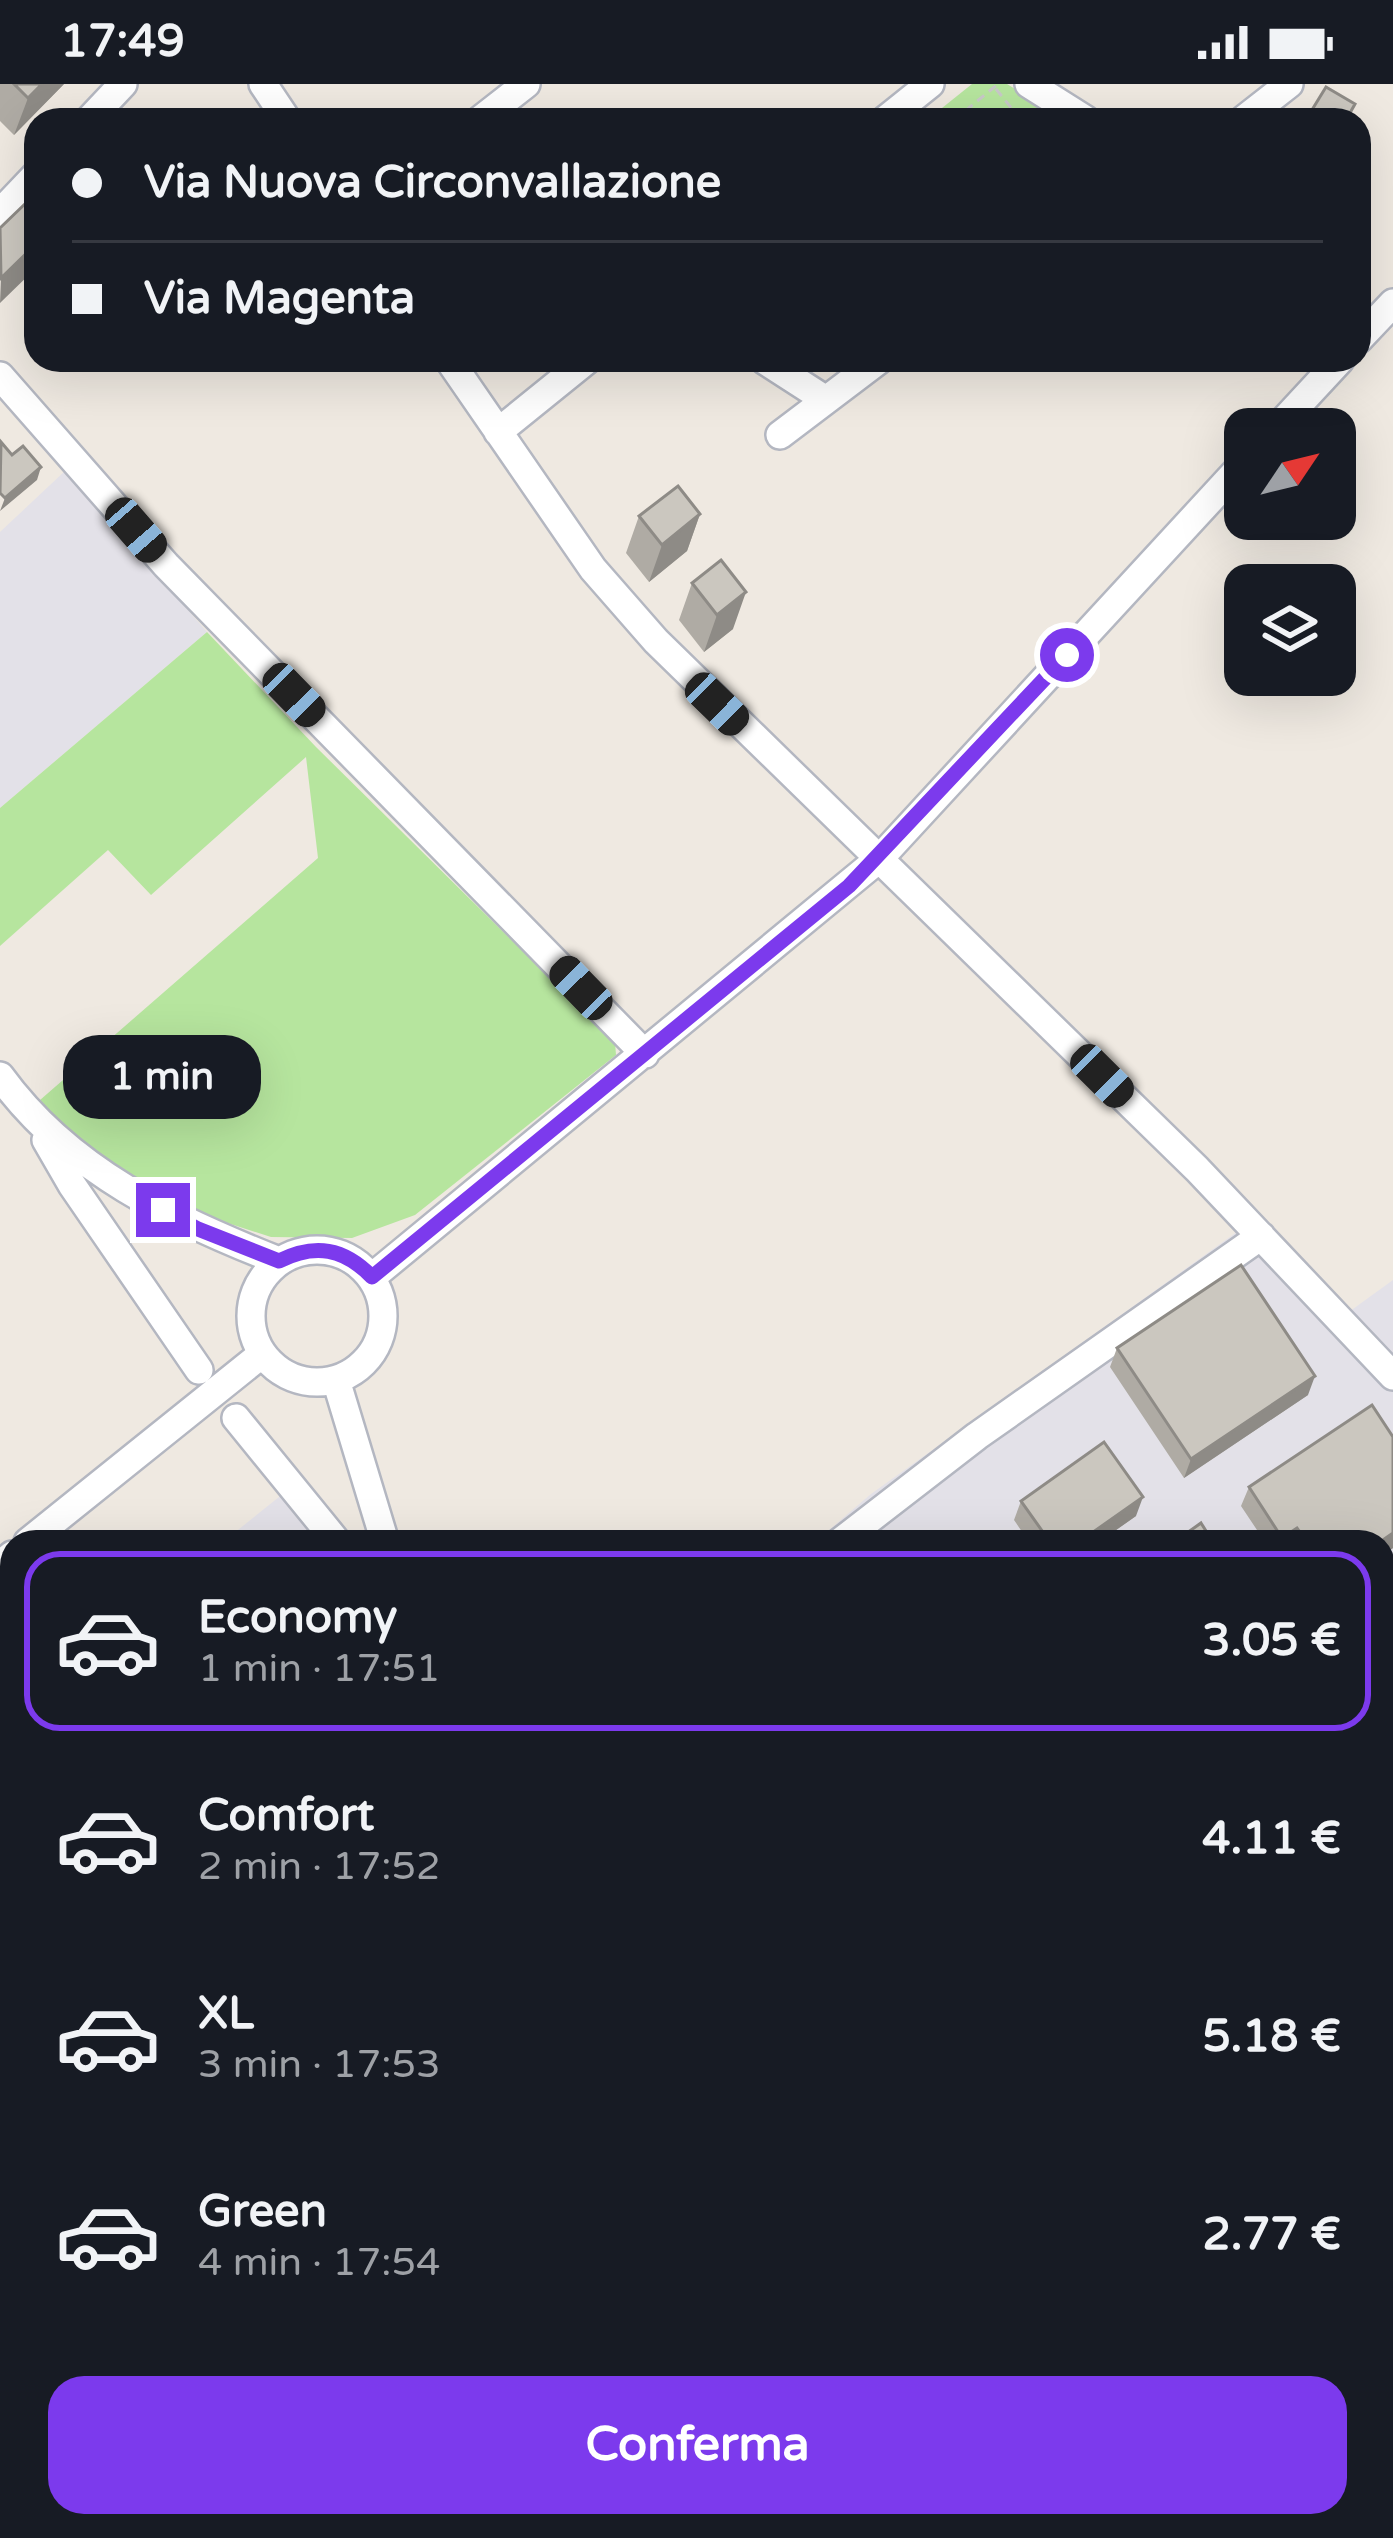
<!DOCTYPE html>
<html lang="it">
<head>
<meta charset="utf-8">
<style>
  body { margin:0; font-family:"Varela Round",sans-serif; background:#242831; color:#f1f3f6; height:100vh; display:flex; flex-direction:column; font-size:45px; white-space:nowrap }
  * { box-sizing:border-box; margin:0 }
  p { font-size:39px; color:#9ea1a6 }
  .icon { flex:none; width:66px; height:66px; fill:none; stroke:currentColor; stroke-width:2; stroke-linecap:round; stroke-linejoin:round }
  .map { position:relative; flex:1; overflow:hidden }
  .sheet { position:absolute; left:0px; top:1446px; width:1395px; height:1008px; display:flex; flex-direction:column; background:#171b24; border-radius:36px 36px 0 0; box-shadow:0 12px 48px #0002 }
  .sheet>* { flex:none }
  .top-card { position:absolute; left:24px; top:24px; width:1347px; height:264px; border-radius:36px; box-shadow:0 12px 48px #0002; display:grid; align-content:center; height:264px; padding:0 48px; background:#171b24 }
  .needle { width:78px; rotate:55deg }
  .fabs { position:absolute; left:1224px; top:324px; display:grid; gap:24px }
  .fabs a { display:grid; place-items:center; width:132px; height:132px; border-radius:24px; background:#171b24; box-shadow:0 12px 48px #0002; font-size:60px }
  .end { position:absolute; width:54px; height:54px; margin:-27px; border:15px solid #7c3aed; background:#fff; box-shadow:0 0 0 6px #fff }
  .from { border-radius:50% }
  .bubble { position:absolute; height:84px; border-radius:36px; background:#171b24; box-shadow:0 12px 48px #0002; font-size:39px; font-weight:700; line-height:84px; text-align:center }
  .car { position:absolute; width:36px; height:72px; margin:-36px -18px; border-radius:15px; box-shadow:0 0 9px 3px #0007; background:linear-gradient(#222 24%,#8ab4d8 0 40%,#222 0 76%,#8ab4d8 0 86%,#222 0) }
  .top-card b { display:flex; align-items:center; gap:42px; height:114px; font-size:45px }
  .top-card b+b { border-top:3px solid #363941 }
  .top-card i { width:30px; height:30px; background:#f1f3f6 }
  ul { padding:21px 0 0; list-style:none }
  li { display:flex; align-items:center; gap:36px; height:180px; margin:0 24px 18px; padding:0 24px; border:6px solid transparent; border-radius:36px }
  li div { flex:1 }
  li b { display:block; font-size:45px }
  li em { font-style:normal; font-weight:700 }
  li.active { border-color:#7c3aed }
  li>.icon { width:108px; height:108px; stroke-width:1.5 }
  .button { display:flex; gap:24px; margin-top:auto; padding:24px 48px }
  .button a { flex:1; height:138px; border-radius:36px; background:#7c3aed; color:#fff; font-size:48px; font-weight:700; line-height:138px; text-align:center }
  .status { display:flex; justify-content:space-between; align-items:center; height:84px; padding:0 60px; background:#171b24; direction:ltr }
  .status svg { height:33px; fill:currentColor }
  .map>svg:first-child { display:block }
  .industrial { fill:#e3e1e8 }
  .green { fill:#b6e59e }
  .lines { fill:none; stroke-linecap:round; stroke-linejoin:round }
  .minor-casing { stroke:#b4b7c1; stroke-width:32 }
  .path { stroke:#c9c9c9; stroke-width:3; stroke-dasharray:9 6; stroke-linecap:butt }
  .minor { stroke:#fff; stroke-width:27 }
  .wall { fill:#afaba4 }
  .shaded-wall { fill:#8e8b86 }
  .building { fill:#cbc7bf; stroke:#8e8b86; stroke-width:3 }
  .route { stroke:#7c3aed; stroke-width:15 }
</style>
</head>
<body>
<div class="status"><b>17:49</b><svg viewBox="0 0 49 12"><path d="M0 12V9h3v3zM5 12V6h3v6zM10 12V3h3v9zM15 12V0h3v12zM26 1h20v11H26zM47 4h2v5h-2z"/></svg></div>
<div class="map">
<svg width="1393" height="2454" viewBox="0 0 1393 2454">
  <rect width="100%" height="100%" fill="#efe9e1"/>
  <path class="industrial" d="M66,386L207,548L0,724V448Z
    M1241,1145L1335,1238L1393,1196V2454H992L985,2442H1383V1458H815L871,1410Z
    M284,1409L324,1458H223Z
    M12,1630V2442H954L960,2454H0V1640Z"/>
  <path class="green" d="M972,0H1007L1065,36H927Z
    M207,548L316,663L615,958L616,971L415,1131L352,1154L271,1153L175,1122L72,1062L32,1023L318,774L306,673L151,811L108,766L0,862V724Z"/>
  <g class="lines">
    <defs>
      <path id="minor" d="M263,0L287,36
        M1029,0L1086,36
        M89,36L123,0
        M480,36L526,0
        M885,36L930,0
        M1243,36L1289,0
        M0,129L36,91
        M1359,255L1393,219
        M449,276L593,485L656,557L1197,1085L1393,1292
        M764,276L826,316
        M0,292L166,481L645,970
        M1276,345L1340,276
        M498,348L587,276
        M780,351L879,276
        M0,992C69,1087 172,1135 279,1177
        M46,1056L72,1101L199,1286
        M251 1232a66 66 0 1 1 132 0a66 66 0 1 1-132 0Z
        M372,1193L880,774L1245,378
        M336,1296L385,1458
        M236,1334L337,1458
        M28,1458L262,1270
        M840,1458L977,1352L1261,1152
        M0,1481L12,1471
        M1383,2183L1393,2202
        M970,2442L977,2454
        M1013,2442L1020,2454"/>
    </defs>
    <use href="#minor" class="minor-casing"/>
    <path class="path" d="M996,5L1021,36
      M954,36L998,0"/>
    <use href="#minor" class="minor"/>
  </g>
  <path class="wall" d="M0,0H64L14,51L0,37Z
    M700,430L687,467L649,498L626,469L639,432Z
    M692,499L733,545L704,568L679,536Z
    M1117,1264L1308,1311L1184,1394L1110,1283Z
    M1393,1353V1464L1383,1471V1458H1265L1241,1422L1249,1403Z
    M1021,1417L1136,1432L1099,1458H1029L1014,1436Z
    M1383,1649L1393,1737L1383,1743Z
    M0,1885L12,1894V2372L0,2363Z
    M1393,2054V2100L1383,2083V2067L1386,2058Z
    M1085,2442L1093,2454H1081Z
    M1143,2442H1230L1238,2454H1150Z
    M1286,2442H1383L1393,2454H1293Z"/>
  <path class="shaded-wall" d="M42,0H64L14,51L28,14Z
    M36,160V184L0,219L1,194Z
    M41,383L37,396L0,427L5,414Z
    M700,430L687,467L649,498L662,461Z
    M746,508L733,545L704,568L717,531Z
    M1315,1292L1308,1311L1184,1394L1191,1375Z
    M1143,1413L1136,1432L1099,1458H1079Z
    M1297,1444L1292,1458H1281L1282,1454Z
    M1393,1449V1464L1383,1471V1458H1380Z
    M1393,1722V1737L1383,1743L1388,1725Z
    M1393,1983V1998L1383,2004V1989Z"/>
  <path class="building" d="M14,0H42L28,14Z
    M1326,3L1355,20L1346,36H1310L1307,34Z
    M28,117L36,125V160L1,194L0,144Z
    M1,358L12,371L23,362L41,383L5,414L0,409Z
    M678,402L700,430L662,461L639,432Z
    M721,476L746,508L717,531L692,499Z
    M1241,1181L1315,1292L1191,1375L1117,1264Z
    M1372,1321L1393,1353V1449L1380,1458H1307L1297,1444L1282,1454L1249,1403Z
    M1104,1358L1143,1413L1079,1458H1050L1021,1417Z
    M1201,1439L1213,1458H1174Z
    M1393,1643V1722L1388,1725L1383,1716V1649Z
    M1393,1831V1983L1383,1989V1837Z
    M0,1885L12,1894V2347L0,2338Z
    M1393,2054V2069L1386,2058Z
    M1383,2363L1393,2380V2454H1312L1304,2442H1383Z
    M12,2379V2442H289L304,2454H0V2395Z
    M380,2442H517L533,2454H371Z
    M1085,2442H1134L1142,2454H1093Z
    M1162,2442H1230L1238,2454H1169Z"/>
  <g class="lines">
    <path class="route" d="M163,1126L198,1145L279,1177C315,1159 344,1164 372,1193L849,802L1067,571"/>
  </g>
</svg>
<div class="fabs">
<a><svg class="needle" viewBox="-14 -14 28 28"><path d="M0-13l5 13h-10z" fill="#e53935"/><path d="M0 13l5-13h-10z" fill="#9ea1a6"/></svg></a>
<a><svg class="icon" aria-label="layers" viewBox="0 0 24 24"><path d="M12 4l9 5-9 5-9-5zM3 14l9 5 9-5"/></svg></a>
</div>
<i class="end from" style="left:1067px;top:571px"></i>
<i class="end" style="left:163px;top:1126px"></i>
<div class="bubble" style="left:63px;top:951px;width:198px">1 min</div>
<i class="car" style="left:136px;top:446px;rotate:139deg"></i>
<i class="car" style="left:294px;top:611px;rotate:136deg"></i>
<i class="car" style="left:717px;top:620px;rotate:134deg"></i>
<i class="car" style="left:581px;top:904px;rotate:316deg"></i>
<i class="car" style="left:1102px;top:992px;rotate:135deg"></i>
<div class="top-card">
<b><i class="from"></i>Via Nuova Circonvallazione</b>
<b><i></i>Via Magenta</b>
</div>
<section class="sheet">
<ul>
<li class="active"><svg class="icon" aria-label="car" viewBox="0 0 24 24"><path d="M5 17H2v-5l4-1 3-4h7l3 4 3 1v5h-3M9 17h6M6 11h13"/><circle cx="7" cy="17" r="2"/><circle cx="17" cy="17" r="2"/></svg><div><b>Economy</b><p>1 min · 17:51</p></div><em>3.05 €</em></li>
<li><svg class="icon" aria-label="car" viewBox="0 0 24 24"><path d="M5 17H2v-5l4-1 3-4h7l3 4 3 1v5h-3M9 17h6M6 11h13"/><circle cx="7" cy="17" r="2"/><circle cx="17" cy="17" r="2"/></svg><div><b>Comfort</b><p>2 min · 17:52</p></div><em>4.11 €</em></li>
<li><svg class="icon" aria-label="car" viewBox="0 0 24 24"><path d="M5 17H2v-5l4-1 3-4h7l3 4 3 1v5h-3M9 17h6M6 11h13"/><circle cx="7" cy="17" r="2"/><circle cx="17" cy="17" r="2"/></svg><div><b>XL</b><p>3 min · 17:53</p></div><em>5.18 €</em></li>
<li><svg class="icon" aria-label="car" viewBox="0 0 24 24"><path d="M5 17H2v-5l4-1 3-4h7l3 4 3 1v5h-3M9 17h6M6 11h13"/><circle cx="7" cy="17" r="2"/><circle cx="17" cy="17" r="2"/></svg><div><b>Green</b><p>4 min · 17:54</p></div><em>2.77 €</em></li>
</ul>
<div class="button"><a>Conferma</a></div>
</section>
</div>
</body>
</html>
